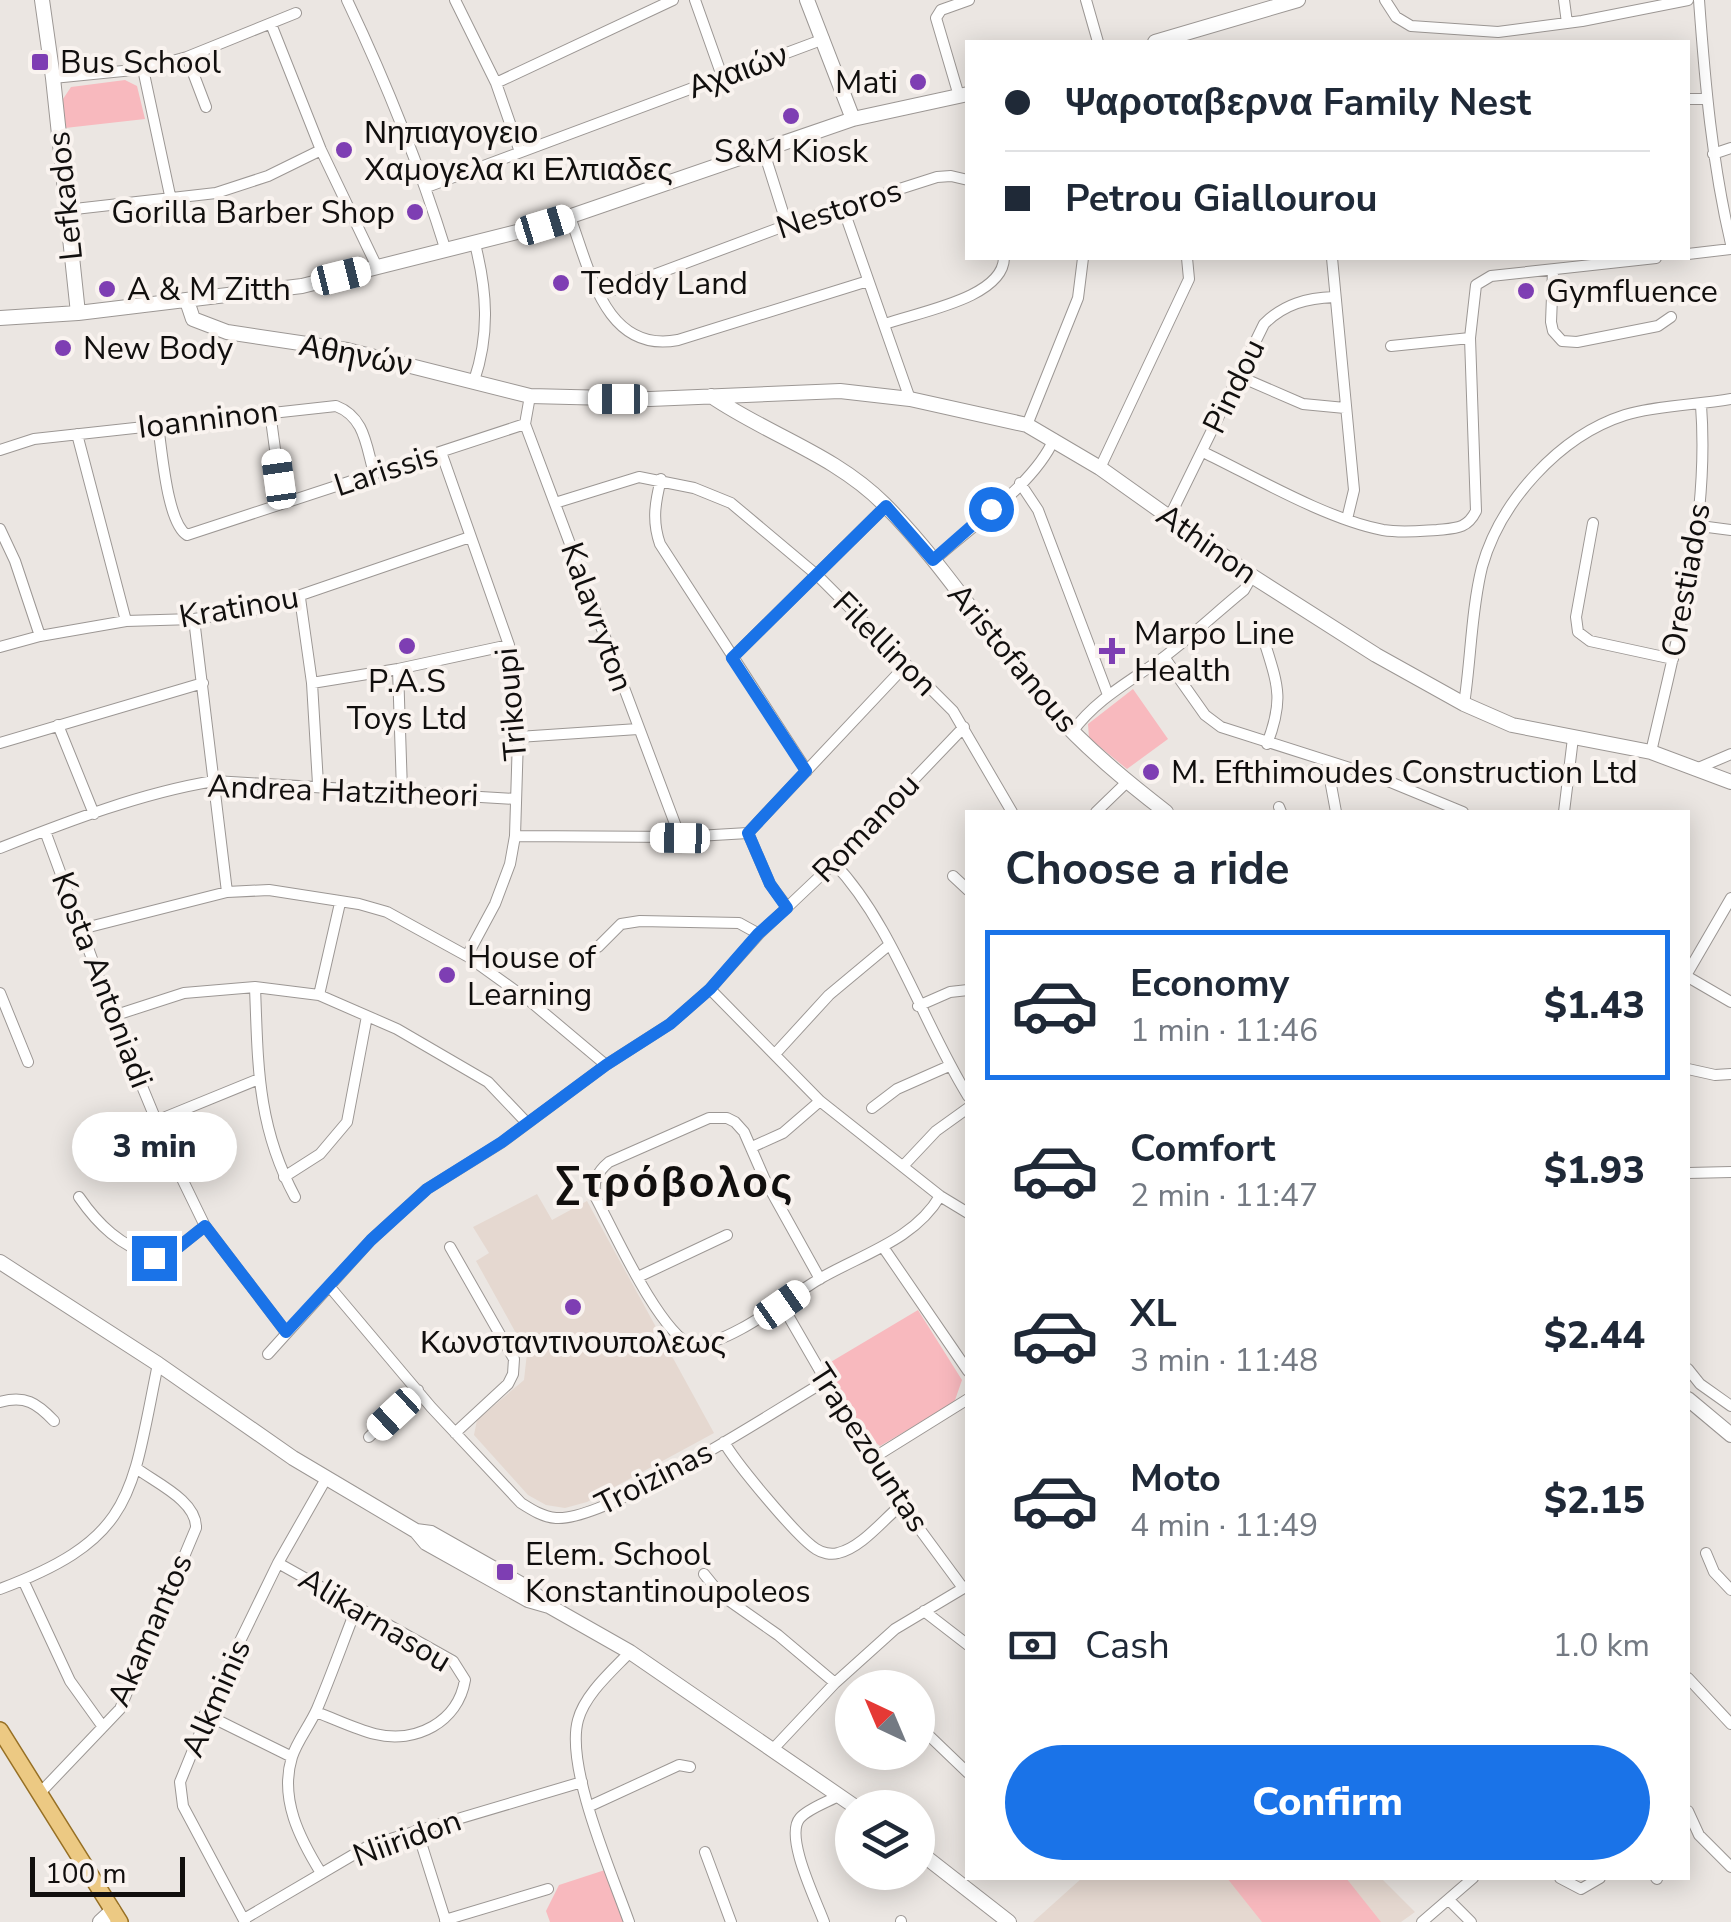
<!DOCTYPE html>
<html lang="en">
<head>
<meta charset="utf-8">
<style>
  body { margin:0; font-family:"Nunito Sans",sans-serif; background:#f6f6f7; color:#1f2937; height:100vh; display:flex; flex-direction:column; font-size:38px; white-space:nowrap }
  * { box-sizing:border-box; margin:0 }
  p { font-size:32px; color:#747a83 }
  .icon { flex:none; width:55px; height:55px; fill:none; stroke:currentColor; stroke-width:2; stroke-linecap:round; stroke-linejoin:round }
  .map { position:relative; flex:1; overflow:hidden }
  .panel { position:absolute; left:965px; top:810px; width:725px; height:1070px; display:flex; flex-direction:column; background:#fff; border-radius:0px; box-shadow:0 5px 25px #0003 }
  .panel>* { flex:none }
  .banner { position:absolute; left:965px; top:40px; width:725px; height:220px; border-radius:0px; box-shadow:0 5px 25px #0003; display:grid; align-content:center; height:220px; padding:0 40px; background:#fff }
  .needle { width:65px; rotate:316deg }
  .fabs { position:absolute; left:835px; top:1670px; display:grid; gap:20px }
  .fabs a { display:grid; place-items:center; width:100px; height:100px; border-radius:50%; background:#fff; box-shadow:0 5px 25px #0003; font-size:50px }
  .scale { position:absolute; left:30px; bottom:25px; width:155px; box-sizing:border-box; padding-left:10px; border:5px solid #110f0e; border-top:0; font-size:28px; line-height:35px; white-space:nowrap; color:#110f0e; -webkit-text-stroke:8px #f9f3ef; paint-order:stroke }
  .end { position:absolute; width:45px; height:45px; margin:-22px; border:12px solid #1a73e8; background:#fff; box-shadow:0 0 0 5px #fff }
  .from { border-radius:50% }
  .bubble { position:absolute; height:70px; border-radius:35px; background:#fff; box-shadow:0 5px 25px #0003; font-size:32px; font-weight:800; line-height:70px; text-align:center }
  .car { position:absolute; width:30px; height:60px; margin:-30px -15px; border-radius:12px; box-shadow:0 0 8px 2px #0007; background:linear-gradient(#fff 24%,#345 0 40%,#fff 0 76%,#345 0 86%,#fff 0) }
  .banner b { display:flex; align-items:center; gap:35px; height:95px; font-size:38px }
  .banner b+b { border-top:2px solid #e0e1e3 }
  .banner i { width:25px; height:25px; background:#1f2937 }
  ul { padding:0; list-style:none }
  li { display:flex; align-items:center; gap:30px; height:150px; margin:0 20px 15px; padding:0 20px; border:5px solid transparent; border-radius:0px }
  li div { flex:1 }
  li b { display:block; font-size:38px }
  li em { font-style:normal; font-weight:800 }
  li.selected { border-color:#1a73e8 }
  li>.icon { width:90px; height:90px; stroke-width:1.5 }
  h2 { padding:0 40px; font-size:45px; line-height:120px }
  .pay { display:flex; align-items:center; gap:25px; height:110px; padding:0 40px; font-size:38px }
  .pay p { margin-inline-start:auto }
  .primary-button { display:flex; gap:20px; margin-top:auto; padding:20px 40px }
  .primary-button a { flex:1; height:115px; border-radius:60px; background:#1a73e8; color:#fff; font-size:40px; font-weight:800; line-height:115px; text-align:center }
  .map>svg:first-child { display:block }
  .built { fill:#e5d8d0 }
  .green { fill:#f8b9be }
  .lines { fill:none; stroke-linecap:round; stroke-linejoin:round }
  .street-casing { stroke:#9c9794; stroke-width:12 }
  .secondary-casing { stroke:#9c9794; stroke-width:16 }
  .primary-casing { stroke:#977024; stroke-width:18 }
  .street { stroke:#fff; stroke-width:10 }
  .secondary { stroke:#fff; stroke-width:14 }
  .primary { stroke:#ecc983; stroke-width:15 }
  .route { stroke:#1a73e8; stroke-width:12 }
  .poi-dot { fill:#7e3eb3; stroke:#f9f3ef; stroke-width:4 }
  .labels { text-anchor:middle; dominant-baseline:central; stroke-width:8; stroke-linejoin:round; paint-order:stroke }
  .poi-label { font-size:32px; fill:#110f0e; stroke:#f9f3ef; text-anchor:start }
  .street-label { font-size:32px; fill:#110f0e; stroke:#f9f3ef }
  .district-label { font-size:42px; font-weight:bold; letter-spacing:2.5px; fill:#110f0e; stroke:#f9f3ef }
</style>
</head>
<body>
<div class="map">
<svg width="1731" height="1922" viewBox="0 0 1731 1922">
  <rect width="100%" height="100%" fill="#ebe6e2"/>
  <path class="built" d="M537,1194L552,1220L587,1201L714,1433L587,1502L565,1508L546,1505L528,1495L474,1435L477,1420L524,1380L527,1353L476,1261L489,1253L473,1227Z
    M1082,1878H1381L1415,1912L1401,1922H1033Z"/>
  <path class="green" d="M125,80L137,86L145,119L65,128L63,99L71,87Z
    M1133,689L1168,739L1127,769L1089,738L1088,724Z
    M918,1310L962,1380L954,1403L880,1446L867,1436L824,1366Z
    M608,1869L627,1922H550L546,1911L559,1885Z
    M1227,1878H1346L1381,1922H1262Z"/>
  <g class="lines">
    <defs>
      <path id="street" d="M347,0C386,82 419,164 446,251
        M455,0L496,83L520,152
        M695,0L722,76
        M1086,0L1098,42
        M1385,0L1396,17L1411,26L1498,32L1582,21L1688,0
        M1564,0L1567,23
        M1699,0C1705,83 1712,163 1731,244
        M271,24L321,150L377,267
        M187,57L206,107
        M143,69L171,200
        M53,78L143,69L187,57L296,13
        M496,83L673,0
        M959,96L936,18L941,10L969,0
        M1688,99H1705
        M763,149L787,225
        M1713,154L1731,148
        M427,187L824,39
        M843,208L910,399
        M66,210L216,193L268,176L321,150
        M570,217C590,270 605,354 678,340L868,281
        M1688,254L1731,249
        M1332,258L1354,490L1347,519
        M1553,271L1551,322L1553,331L1562,341L1577,342L1658,326L1671,317
        M600,295L787,225L937,177L951,176L968,180
        M885,324C918,312 1003,298 1004,258
        M1391,346L1470,338
        M1236,375L1303,404L1345,408
        M474,381C490,334 487,291 475,244
        M530,396L525,424L680,837
        M270,412L279,479
        M1027,425L1078,298L1083,258
        M158,426C162,450 167,523 187,535L525,424
        M77,434L126,621
        M0,450L34,439L336,406C365,417 366,446 374,473
        M441,452L509,645L518,737L515,836L510,864L495,904L467,956
        M1203,452C1255,477 1326,519 1383,530C1401,533 1419,531 1437,530C1456,528 1467,529 1476,511L1470,338L1476,285L1491,276L1656,258
        M1100,468L1189,279L1187,258
        M661,479C655,503 652,521 660,544L807,771
        M1020,483L1038,510L1108,695
        M555,503L639,477L694,488L731,503L818,576L953,711L1012,812
        M1169,518L1264,324C1284,304 1307,298 1334,297
        M1593,523L1576,617L1578,632L1590,641L1673,659
        M1700,526L1731,530
        M0,529L15,561L40,636
        M933,561C970,527 1034,485 1054,439
        M300,598L312,683L318,784
        M194,619L227,892
        M0,647L40,636L126,621L194,619L260,609L470,537
        M1266,647C1279,688 1283,702 1267,744
        M1164,657L1205,715L1221,727L1378,777L1463,812
        M732,658L886,506
        M398,669L402,791
        M312,683L398,669L509,645
        M1464,704C1471,660 1471,611 1482,567C1500,502 1559,436 1625,415C1658,405 1697,405 1731,399
        M58,725L94,814
        M1072,732C1097,698 1131,681 1164,657C1192,636 1217,612 1244,590L1252,576
        M518,737L638,729
        M0,743L203,683
        M1651,752C1677,638 1710,523 1701,405
        M1332,764L1331,785L1336,812
        M1696,769L1731,754
        M1279,807L1281,812
        M1096,812L1127,782
        M1564,812L1573,738
        M45,831L113,1016L170,1154L205,1226L286,1332
        M748,833L770,884L787,907
        M515,836L680,837L748,833L906,665
        M0,848C69,821 141,793 214,781L516,799
        M834,863C893,925 922,1022 968,1096
        M953,876L968,890
        M81,929L227,892L269,890L359,904L387,912L467,956L531,1002L606,1065
        M598,947L621,924L640,921L739,923L759,934
        M1688,972L1731,898
        M1688,977L1731,1002
        M255,987C258,1065 257,1126 295,1197
        M710,989L820,1101L940,1196L968,1213
        M0,993L28,1062
        M319,995L340,903
        M918,1006L950,992L968,990
        M113,1016L184,993L255,987L319,995L397,1029L488,1082L526,1122
        M775,1054L829,995L889,945
        M1688,1069L1715,1075L1731,1074
        M872,1108L897,1089L949,1066
        M156,1121L259,1079
        M752,1147L783,1133L820,1101
        M904,1165L936,1131L968,1108
        M1688,1173L1731,1172
        M284,1177L320,1154L347,1122L367,1016
        M79,1197C99,1226 120,1245 154,1257L175,1250L205,1226
        M450,1247L514,1359L513,1374L508,1384L455,1433
        M883,1247L968,1371
        M638,1277L727,1235
        M820,1279L765,1180L744,1132L735,1122L727,1118H709L609,1162C597,1172 592,1182 596,1198C614,1232 660,1334 693,1346C732,1343 787,1298 821,1278C863,1254 915,1239 940,1196
        M329,1286L431,1407L521,1503C532,1510 543,1517 556,1518C606,1522 774,1411 824,1382
        M782,1305L882,1478L963,1588
        M268,1354L371,1240L427,1189L501,1143L606,1065L670,1024L710,989L759,934L834,863L964,727
        M1688,1369L1700,1384L1731,1406
        M0,1402C25,1395 37,1403 54,1421
        M369,1437L418,1390
        M724,1442C735,1462 797,1537 816,1549C822,1553 831,1555 838,1553C861,1548 883,1520 900,1506
        M870,1460L968,1399
        M1706,1553L1714,1572L1731,1590
        M278,1563L453,1661L465,1680C458,1722 416,1744 375,1734C355,1729 335,1719 316,1712
        M704,1574L721,1595L778,1635L835,1683
        M23,1580L70,1681L103,1727
        M0,1589C136,1538 131,1494 158,1364
        M924,1611L968,1645
        M1688,1678L1731,1724
        M205,1714L292,1757
        M918,1725L968,1773
        M774,1748L835,1683L895,1629L967,1586
        M39,1794L120,1709L196,1528C197,1501 156,1483 136,1468
        M590,1806L679,1765L690,1767
        M1688,1811L1699,1835L1731,1867
        M417,1830L446,1922
        M705,1852L731,1922
        M321,1873C300,1839 279,1799 292,1757C297,1741 310,1725 317,1709C331,1676 343,1642 356,1609
        M1560,1878L1581,1889L1600,1878
        M1656,1878L1657,1879
        M1450,1901L1471,1922
        M244,1919L370,1845L582,1782
        M445,1920L548,1889
        M901,1921V1922
        M245,1922L183,1806L180,1782L224,1674L278,1563L327,1477
        M629,1922C612,1874 565,1767 578,1720C585,1694 612,1671 630,1652
        M824,1922C816,1900 784,1836 800,1818C809,1808 828,1802 840,1795
        M1422,1922L1473,1878"/>
      <path id="secondary" d="M42,0L53,78L78,313
        M807,0L853,119
        M1155,42L1298,0
        M187,301L193,319L227,332L347,350L530,396L650,399L840,391L910,399L1027,425L1100,468L1252,576L1376,655L1464,704L1512,725L1651,752L1731,782
        M0,318L78,313L302,286L545,225L853,119L968,94
        M711,396C768,435 834,454 884,504C947,567 993,645 1053,711C1087,749 1126,781 1166,812
        M0,1262L158,1364L293,1458L416,1531L426,1543L528,1600L549,1606
        M1688,1399L1731,1435
        M416,1531L431,1533L528,1588L549,1606L630,1652L857,1808
        M918,1851L1009,1922
        M100,1922L113,1910"/>
      <path id="primary" d="M0,1730L120,1922"/>
    </defs>
    <use href="#street" class="street-casing"/>
    <use href="#secondary" class="secondary-casing"/>
    <use href="#primary" class="primary-casing"/>
    <use href="#street" class="street"/>
    <use href="#secondary" class="secondary"/>
    <use href="#primary" class="primary"/>
  </g>
  <g class="lines">
    <path class="route" d="M154,1258L175,1250L205,1226L286,1332L371,1240L427,1189L502,1142L606,1065L670,1024L710,989L758,934L787,908L770,884L748,833L806,771L732,658L886,506L933,560L991,509"/>
  </g>
  <g class="poi-dot">
    <rect x="30" y="52" width="20" height="20" rx="5"/>
    <circle cx="918" cy="82" r="10"/>
    <circle cx="791" cy="116" r="10"/>
    <circle cx="344" cy="150" r="10"/>
    <circle cx="415" cy="212" r="10"/>
    <circle cx="561" cy="283" r="10"/>
    <circle cx="107" cy="289" r="10"/>
    <circle cx="1526" cy="291" r="10"/>
    <circle cx="63" cy="348" r="10"/>
    <circle cx="407" cy="646" r="10"/>
    <path d="M1107 636h10v10h10v10h-10v10h-10v-10h-10v-10h10z"/>
    <circle cx="1151" cy="772" r="10"/>
    <circle cx="447" cy="975" r="10"/>
    <circle cx="573" cy="1307" r="10"/>
    <rect x="495" y="1562" width="20" height="20" rx="5"/>
  </g>
  <g class="labels">
    <g class="poi-label">
      <text x="60" y="62">Bus School</text>
      <text x="898" y="82" text-anchor="end">Mati</text>
      <text x="364" y="132">Νηπιαγογειο<tspan x="364" dy="37">Χαμογελα κι Ελπιαδες</tspan></text>
      <text x="791" y="151" text-anchor="middle">S&amp;M Kiosk</text>
      <text x="395" y="212" text-anchor="end">Gorilla Barber Shop</text>
      <text x="581" y="283">Teddy Land</text>
      <text x="127" y="289">A &amp; M Zitth</text>
      <text x="1546" y="291">Gymfluence</text>
      <text x="83" y="348">New Body</text>
      <text x="1134" y="633">Marpo Line<tspan x="1134" dy="37">Health</tspan></text>
      <text x="407" y="681" text-anchor="middle">P.A.S<tspan x="407" dy="37">Toys Ltd</tspan></text>
      <text x="1171" y="772">M. Efthimoudes Construction Ltd</text>
      <text x="467" y="957">House of<tspan x="467" dy="37">Learning</tspan></text>
      <text x="573" y="1342" text-anchor="middle">Κωνσταντινουπολεως</text>
      <text x="525" y="1554">Elem. School<tspan x="525" dy="37">Konstantinoupoleos</tspan></text>
    </g>
    <g class="street-label">
      <text transform="translate(738 71) rotate(-20)">Αχαιών</text>
      <text transform="translate(65 196) rotate(-96)">Lefkados</text>
      <text transform="translate(839 209) rotate(-18)">Nestoros</text>
      <text transform="translate(356 355) rotate(11)">Αθηνών</text>
      <text transform="translate(1234 386) rotate(-64)">Pindou</text>
      <text transform="translate(208 419) rotate(-7)">Ioanninon</text>
      <text transform="translate(386 470) rotate(-18)">Larissis</text>
      <text transform="translate(1207 544) rotate(35)">Athinon</text>
      <text transform="translate(1686 580) rotate(-80)">Orestiados</text>
      <text transform="translate(239 607) rotate(-10)">Kratinou</text>
      <text transform="translate(597 617) rotate(70)">Kalavryton</text>
      <text transform="translate(885 644) rotate(45)">Filellinon</text>
      <text transform="translate(1013 658) rotate(50)">Aristofanous</text>
      <text transform="translate(511 704) rotate(-95)">Trikoupi</text>
      <text transform="translate(343 791) rotate(2)">Andrea Hatzitheori</text>
      <text transform="translate(866 828) rotate(-46)">Romanou</text>
      <text transform="translate(102 980) rotate(69)">Kosta Antoniadi</text>
      <text transform="translate(869 1448) rotate(57)">Trapezountas</text>
      <text transform="translate(654 1478) rotate(-27)">Troizinas</text>
      <text transform="translate(375 1620) rotate(31)">Alikarnasou</text>
      <text transform="translate(150 1630) rotate(-66)">Akamantos</text>
      <text transform="translate(216 1698) rotate(-66)">Alkminis</text>
      <text transform="translate(407 1838) rotate(-20)">Niiridon</text>
    </g>
    <g class="district-label">
      <text x="675" y="1183">Στρόβολος</text>
    </g>
  </g>
</svg>
<div class="fabs">
<a><svg class="needle" viewBox="-14 -14 28 28"><path d="M0-13l5 13h-10z" fill="#e53935"/><path d="M0 13l5-13h-10z" fill="#747a83"/></svg></a>
<a><svg class="icon" aria-label="layers" viewBox="0 0 24 24"><path d="M12 4l9 5-9 5-9-5zM3 14l9 5 9-5"/></svg></a>
</div>
<div class="scale">100 m</div>
<i class="end from" style="left:991px;top:509px"></i>
<i class="end" style="left:154px;top:1258px"></i>
<div class="bubble" style="left:72px;top:1112px;width:165px">3 min</div>
<i class="car" style="left:545px;top:225px;rotate:73deg"></i>
<i class="car" style="left:341px;top:276px;rotate:76deg"></i>
<i class="car" style="left:618px;top:399px;rotate:270deg"></i>
<i class="car" style="left:279px;top:479px;rotate:352deg"></i>
<i class="car" style="left:680px;top:838px;rotate:271deg"></i>
<i class="car" style="left:782px;top:1305px;rotate:55deg"></i>
<i class="car" style="left:394px;top:1414px;rotate:227deg"></i>
<div class="banner">
<b><i class="from"></i>Ψαροταβερνα Family Nest</b>
<b><i></i>Petrou Giallourou</b>
</div>
<section class="panel">
<h2>Choose a ride</h2>
<ul>
<li class="selected"><svg class="icon" aria-label="car" viewBox="0 0 24 24"><path d="M5 17H2v-5l4-1 3-4h7l3 4 3 1v5h-3M9 17h6M6 11h13"/><circle cx="7" cy="17" r="2"/><circle cx="17" cy="17" r="2"/></svg><div><b>Economy</b><p>1 min · 11:46</p></div><em>$1.43</em></li>
<li><svg class="icon" aria-label="car" viewBox="0 0 24 24"><path d="M5 17H2v-5l4-1 3-4h7l3 4 3 1v5h-3M9 17h6M6 11h13"/><circle cx="7" cy="17" r="2"/><circle cx="17" cy="17" r="2"/></svg><div><b>Comfort</b><p>2 min · 11:47</p></div><em>$1.93</em></li>
<li><svg class="icon" aria-label="car" viewBox="0 0 24 24"><path d="M5 17H2v-5l4-1 3-4h7l3 4 3 1v5h-3M9 17h6M6 11h13"/><circle cx="7" cy="17" r="2"/><circle cx="17" cy="17" r="2"/></svg><div><b>XL</b><p>3 min · 11:48</p></div><em>$2.44</em></li>
<li><svg class="icon" aria-label="car" viewBox="0 0 24 24"><path d="M5 17H2v-5l4-1 3-4h7l3 4 3 1v5h-3M9 17h6M6 11h13"/><circle cx="7" cy="17" r="2"/><circle cx="17" cy="17" r="2"/></svg><div><b>Moto</b><p>4 min · 11:49</p></div><em>$2.15</em></li>
</ul>
<div class="pay"><svg class="icon" aria-label="cash" viewBox="0 0 24 24"><path d="M3 7h18v10H3z"/><circle cx="12" cy="12" r="2"/></svg>Cash<p>1.0 km</p></div>
<div class="primary-button"><a>Confirm</a></div>
</section>
</div>
</body>
</html>
